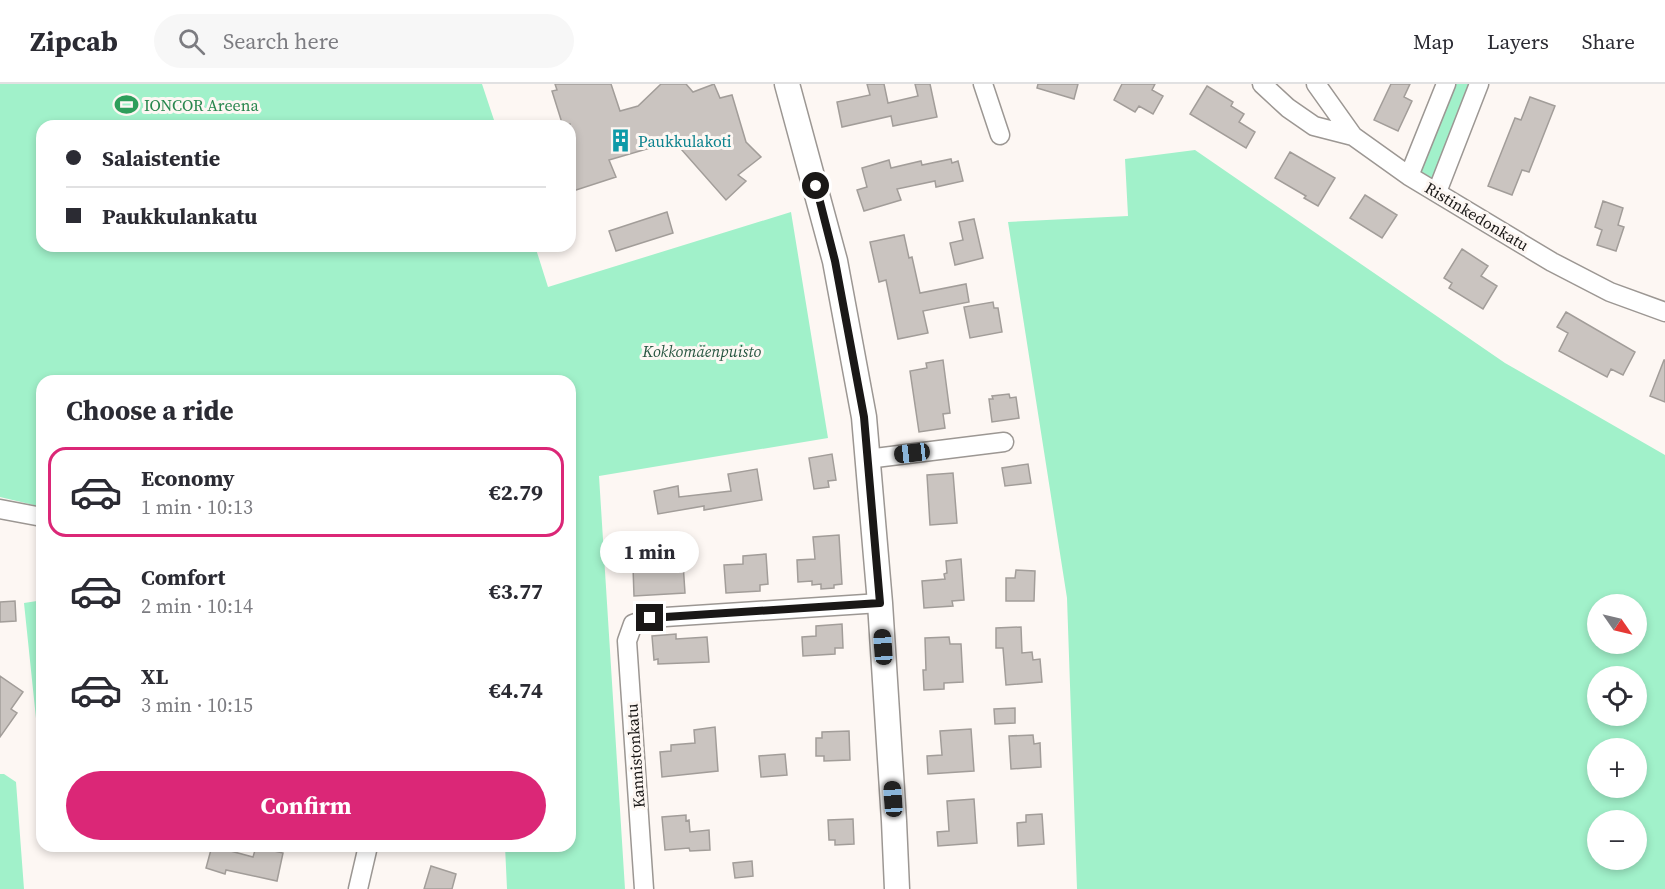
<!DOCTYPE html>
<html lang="en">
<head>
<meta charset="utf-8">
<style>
  body { margin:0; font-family:"Source Serif 4",serif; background:#f7f7f7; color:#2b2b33; height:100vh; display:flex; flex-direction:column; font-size:22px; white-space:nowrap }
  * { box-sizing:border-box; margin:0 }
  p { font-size:20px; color:#7c7c81 }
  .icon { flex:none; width:33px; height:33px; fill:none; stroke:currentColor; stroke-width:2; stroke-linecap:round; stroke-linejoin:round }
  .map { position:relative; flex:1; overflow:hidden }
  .details { position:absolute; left:36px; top:291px; width:540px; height:477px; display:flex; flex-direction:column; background:#fff; border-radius:18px; box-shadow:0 3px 9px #0003 }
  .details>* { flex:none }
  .hud { position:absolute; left:36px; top:36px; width:540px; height:132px; border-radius:18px; box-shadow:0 3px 9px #0003; display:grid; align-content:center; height:132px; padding:0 30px; background:#fff }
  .needle { width:39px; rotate:124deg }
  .buttons { position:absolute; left:1587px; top:510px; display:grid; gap:12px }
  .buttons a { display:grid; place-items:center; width:60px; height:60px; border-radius:50%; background:#fff; box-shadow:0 3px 9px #0003; font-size:30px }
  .end { position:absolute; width:27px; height:27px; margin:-14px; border:8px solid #1a1817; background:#fff; box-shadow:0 0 0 3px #fff }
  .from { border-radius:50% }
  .bubble { position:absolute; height:42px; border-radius:21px; background:#fff; box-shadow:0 3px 9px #0003; font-size:20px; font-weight:700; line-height:42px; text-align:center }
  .car { position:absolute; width:18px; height:36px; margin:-18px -9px; border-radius:8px; box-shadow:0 0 4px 2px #0007; background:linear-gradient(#222 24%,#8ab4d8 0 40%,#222 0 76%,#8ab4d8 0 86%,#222 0) }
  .hud b { display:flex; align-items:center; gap:21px; height:57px; font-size:22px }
  .hud b+b { border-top:2px solid #e1e1e2 }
  .hud i { width:15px; height:15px; background:#2b2b33 }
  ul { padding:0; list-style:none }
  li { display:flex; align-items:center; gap:18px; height:90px; margin:0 12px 9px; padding:0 18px; border:3px solid transparent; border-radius:18px }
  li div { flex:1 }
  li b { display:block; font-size:22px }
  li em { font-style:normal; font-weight:700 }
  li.current { border-color:#db2777 }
  li>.icon { width:54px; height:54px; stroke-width:1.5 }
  h2 { padding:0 30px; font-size:27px; line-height:72px }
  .action { display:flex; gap:12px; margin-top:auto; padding:12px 30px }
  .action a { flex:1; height:69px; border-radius:36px; background:#db2777; color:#fff; font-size:24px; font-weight:700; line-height:69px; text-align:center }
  header { display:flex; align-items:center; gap:36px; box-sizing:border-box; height:84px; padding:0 30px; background:#fff; border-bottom:2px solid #e1e1e2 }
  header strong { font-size:28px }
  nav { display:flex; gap:33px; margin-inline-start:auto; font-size:21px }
  .search { width:420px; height:54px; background:#f7f7f7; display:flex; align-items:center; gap:15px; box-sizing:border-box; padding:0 21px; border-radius:33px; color:#7c7c81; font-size:22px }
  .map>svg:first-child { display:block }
  .green { fill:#a1f1ca; fill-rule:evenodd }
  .building { fill:#cac4c0; stroke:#a29d99; stroke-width:1.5 }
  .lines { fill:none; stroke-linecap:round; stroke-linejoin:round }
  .minor-casing { stroke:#9c9793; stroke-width:21 }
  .tertiary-casing { stroke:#9c9793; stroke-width:27 }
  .minor { stroke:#fff; stroke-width:18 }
  .tertiary { stroke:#fff; stroke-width:24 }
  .route { stroke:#1a1817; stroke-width:8 }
  .labels { text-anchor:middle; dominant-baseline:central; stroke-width:6; stroke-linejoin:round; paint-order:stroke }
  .leisure-label { font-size:16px; fill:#27864d; stroke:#fdf7f3; text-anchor:start }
  .culture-label { font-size:16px; fill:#0d838f; stroke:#fdf7f3; text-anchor:start }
  .street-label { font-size:16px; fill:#1a1817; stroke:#fdf7f3 }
  .park-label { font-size:16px; font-style:italic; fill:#285641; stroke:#fdf7f3 }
</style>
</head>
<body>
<header>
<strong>Zipcab</strong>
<div class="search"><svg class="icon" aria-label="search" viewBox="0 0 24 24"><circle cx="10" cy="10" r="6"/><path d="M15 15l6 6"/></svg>Search here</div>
<nav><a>Map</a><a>Layers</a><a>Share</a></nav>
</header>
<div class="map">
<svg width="1665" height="805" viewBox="0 0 1665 805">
  <rect width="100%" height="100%" fill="#fdf7f3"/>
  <path class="green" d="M0,0H482L496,42H42V162H535L548,203L791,128L828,354L599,392L625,805H507L505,762H570V297H42V423L0,413Z
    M1450,0H1475L1436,104L1413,91Z
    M1195,66L1505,279L1665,371V805H1077L1067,514L1008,138L1128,132L1125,75ZM1598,520H1636V560H1598ZM1598,592H1636V632H1598ZM1598,664H1636V704H1598ZM1598,736H1636V776H1598Z
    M37,517L42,569V663H39L24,519Z
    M0,690H4L16,698L24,805H0Z"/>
  <path class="building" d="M555,0H611L620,27L638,22L661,0H686L693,8L714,0L720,14L732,11L746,58L761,73L738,91L746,97L726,116L674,57L609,76L616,93L570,108V40L563,42L552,7L557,6Z
    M867,0H884L888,19L918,12L915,0H930L937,33L893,42L891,32L842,43L837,18L870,11Z
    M1038,0H1078L1074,15L1037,4Z
    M1122,0H1155L1152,6L1163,12L1153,30L1139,22L1135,28L1114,16Z
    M1391,0H1410L1404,13L1412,17L1398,47L1374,36Z
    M1207,2L1233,18L1231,22L1244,30L1239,38L1255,48L1246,64L1190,30Z
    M1530,13L1555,22L1529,88L1522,86L1512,111L1488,102L1515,34L1521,36Z
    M1290,68L1335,94L1318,122L1304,114L1306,112L1275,94Z
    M951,75L952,79L958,77L963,97L936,103L935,97L897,105L901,116L864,127L857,106L867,103L862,84L889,76L891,84L921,77L922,81Z
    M1365,111L1397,131L1382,154L1350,134Z
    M1603,117L1623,124L1618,141L1624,143L1616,167L1597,161L1602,146L1595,143Z
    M667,128L673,149L616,167L609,147Z
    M974,135L983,174L955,181L950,159L963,156L959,138Z
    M904,151L909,174L912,173L920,209L966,200L969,218L923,227L928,249L898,255L886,196L879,198L870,158Z
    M1462,165L1488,182L1481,192L1497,202L1483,225L1449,204L1452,199L1444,194Z
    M993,218L994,224H998L1002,248L970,254L964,223Z
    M1566,228L1635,268L1623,291L1611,285L1607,293L1559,267L1568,249L1557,243Z
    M943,276L950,329L943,330L945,344L919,348L910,287L927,284L926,279Z
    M1664,276H1665V318L1650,312Z
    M1009,310L1010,314L1016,313L1019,334L992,338L989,315H993L992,312Z
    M832,370L836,396L828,397L829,403L814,405L809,374Z
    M1028,380L1031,399L1005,402L1002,384Z
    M757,385L762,416L704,426V422L658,430L654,407L678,402L679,413L731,407L728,390Z
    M953,389L957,439L930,441L927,391Z
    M839,451L842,500L834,501V504L821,505V500L812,501V497L798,498L797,476L815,475L813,453Z
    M766,470L768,500L760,501V507L726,509L724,481L743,480V472Z
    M961,475L964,516L952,517L953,522L924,524L922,497L945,495L944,490L947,489L946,477Z
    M683,479L685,509L634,512L633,483Z
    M1016,486L1035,487L1034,517H1006V494H1015Z
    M15,517L16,537L0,538V518Z
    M842,540L843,564H835V570L803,572L802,553L816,552V542Z
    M1021,543L1022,569L1032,568L1033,576L1040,575L1042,598L1006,601L1003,564H996V544Z
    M676,550V555L707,553L709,578L658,580V575L654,576L652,552Z
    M949,553L950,560H961L963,598L944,599V605L924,606L923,586H926L925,554Z
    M0,592L23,608L11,625L17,629L0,653Z
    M1015,624V639L995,640L994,625Z
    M715,643L718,687L662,693L660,668L671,667V661L695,659L694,646Z
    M971,645L974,687L928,690L927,672L942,671L940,647Z
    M849,647L850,676L824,677V672H816V654H822V648Z
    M1033,651L1034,660L1040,659L1041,683L1011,685L1009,652Z
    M785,670L787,691L761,693L759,672Z
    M974,715L977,759L938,762L937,748L949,747L947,717Z
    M1042,730L1044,760L1018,762L1017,739L1026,738V731Z
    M686,731V737L689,736L690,748L709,746L710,766L690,767L689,764L665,766L662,733Z
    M853,735L854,760L835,761V756H829L828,736Z
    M212,762L253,773L256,763L283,769L277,797L226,786L225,790L206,784Z
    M752,777L753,792L735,794L733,779Z
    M431,782L456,790L452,805H424Z"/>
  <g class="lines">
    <defs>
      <path id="minor" d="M983,0L1000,51
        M1262,0L1288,24L1314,42L1353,52
        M1316,0L1353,52L1409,92L1552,178L1610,208L1665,228
        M1409,92L1446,0
        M1437,108L1479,0
        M867,375L1004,358
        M0,425L42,433
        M358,805L368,762
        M644,805L627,557L633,540L650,534L880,519"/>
      <path id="tertiary" d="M787,0L835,177L864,333L880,519L894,737L897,805"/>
    </defs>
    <use href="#minor" class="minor-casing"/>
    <use href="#tertiary" class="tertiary-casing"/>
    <use href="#minor" class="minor"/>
    <use href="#tertiary" class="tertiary"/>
  </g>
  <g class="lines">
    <path class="route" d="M650,534L880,519L864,333L835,177L816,102"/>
  </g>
  <defs>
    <symbol id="stadium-bare" viewBox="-9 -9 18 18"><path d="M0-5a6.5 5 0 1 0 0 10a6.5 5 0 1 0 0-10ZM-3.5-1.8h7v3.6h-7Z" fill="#2e9e5b" stroke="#fdf7f3" stroke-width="2.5" paint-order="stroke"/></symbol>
    <symbol id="building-bare" viewBox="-9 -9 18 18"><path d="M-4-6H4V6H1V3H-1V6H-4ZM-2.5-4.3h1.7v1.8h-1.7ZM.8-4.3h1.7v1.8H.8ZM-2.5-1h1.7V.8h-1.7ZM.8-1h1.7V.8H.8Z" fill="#0f9aa8" stroke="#fdf7f3" stroke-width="2.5" paint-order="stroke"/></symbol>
  </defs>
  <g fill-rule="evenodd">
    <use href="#stadium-bare" x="110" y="4" width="33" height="33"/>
    <use href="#building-bare" x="604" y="40" width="33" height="33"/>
  </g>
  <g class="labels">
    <g class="leisure-label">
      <text x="144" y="21">IONCOR Areena</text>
    </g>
    <g class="culture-label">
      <text x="638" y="57">Paukkulakoti</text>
    </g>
    <g class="street-label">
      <text transform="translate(1477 132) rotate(31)">Ristinkedonkatu</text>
      <text transform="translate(635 672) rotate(-94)">Kannistonkatu</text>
    </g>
    <g class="park-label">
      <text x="702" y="267">Kokkomäenpuisto</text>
    </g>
  </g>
</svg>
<div class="buttons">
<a><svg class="needle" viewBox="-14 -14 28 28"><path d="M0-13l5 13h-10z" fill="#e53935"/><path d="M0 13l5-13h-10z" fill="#7c7c81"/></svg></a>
<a><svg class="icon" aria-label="locate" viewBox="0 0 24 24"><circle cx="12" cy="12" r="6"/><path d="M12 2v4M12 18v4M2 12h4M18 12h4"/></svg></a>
<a>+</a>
<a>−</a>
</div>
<i class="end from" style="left:816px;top:102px"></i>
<i class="end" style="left:650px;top:534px"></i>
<div class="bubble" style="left:600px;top:447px;width:99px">1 min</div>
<i class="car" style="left:912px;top:369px;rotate:263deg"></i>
<i class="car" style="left:883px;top:563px;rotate:356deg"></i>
<i class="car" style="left:893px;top:715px;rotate:356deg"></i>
<div class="hud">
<b><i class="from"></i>Salaistentie</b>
<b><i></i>Paukkulankatu</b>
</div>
<section class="details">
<h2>Choose a ride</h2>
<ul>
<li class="current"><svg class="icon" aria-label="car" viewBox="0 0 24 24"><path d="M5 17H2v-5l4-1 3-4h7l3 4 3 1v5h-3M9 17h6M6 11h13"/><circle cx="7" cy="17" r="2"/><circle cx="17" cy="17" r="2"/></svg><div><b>Economy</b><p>1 min · 10:13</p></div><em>€2.79</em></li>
<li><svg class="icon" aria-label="car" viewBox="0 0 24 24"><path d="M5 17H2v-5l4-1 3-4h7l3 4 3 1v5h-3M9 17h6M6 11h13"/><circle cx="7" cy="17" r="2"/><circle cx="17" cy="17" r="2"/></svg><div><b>Comfort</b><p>2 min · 10:14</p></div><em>€3.77</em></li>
<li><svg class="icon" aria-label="car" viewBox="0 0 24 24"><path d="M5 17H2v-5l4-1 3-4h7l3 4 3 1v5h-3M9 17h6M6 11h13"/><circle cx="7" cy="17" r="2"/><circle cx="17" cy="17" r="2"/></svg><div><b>XL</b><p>3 min · 10:15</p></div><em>€4.74</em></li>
</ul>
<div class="action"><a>Confirm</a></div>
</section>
</div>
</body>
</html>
